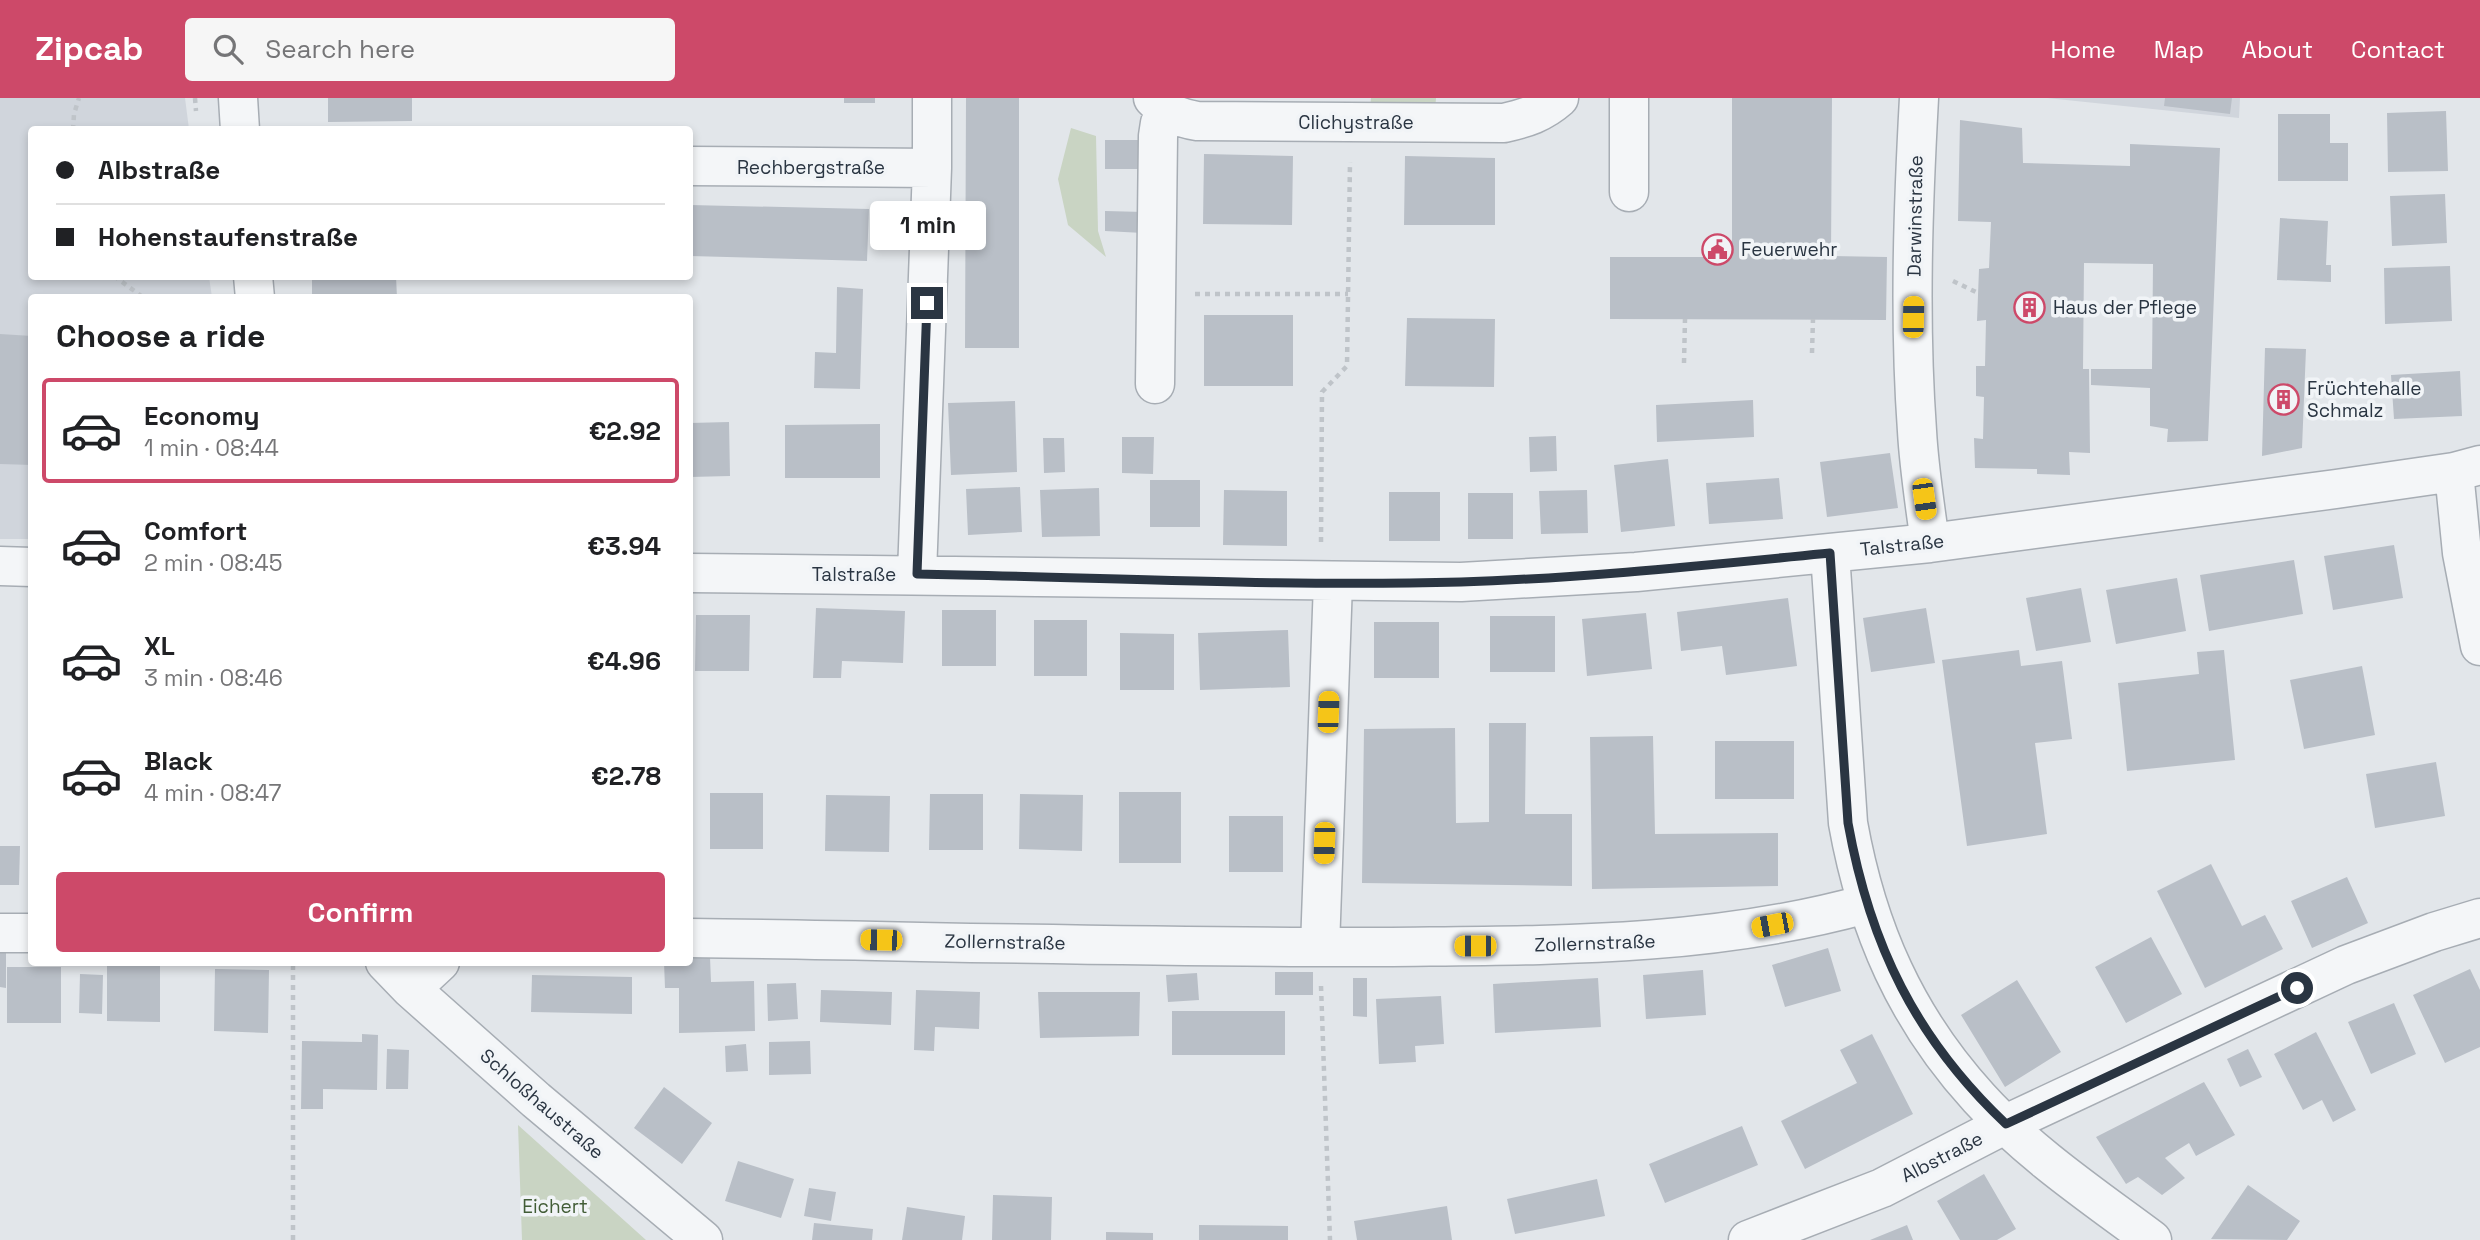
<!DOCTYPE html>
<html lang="en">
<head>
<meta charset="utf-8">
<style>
  body { margin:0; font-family:"Space Grotesk",sans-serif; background:#f6f6f6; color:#202124; height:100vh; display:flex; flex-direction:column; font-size:26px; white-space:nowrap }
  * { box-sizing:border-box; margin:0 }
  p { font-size:23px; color:#757577 }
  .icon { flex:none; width:38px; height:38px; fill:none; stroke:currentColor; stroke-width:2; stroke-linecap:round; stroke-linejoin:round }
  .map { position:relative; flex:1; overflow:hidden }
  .side { position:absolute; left:28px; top:196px; width:665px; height:672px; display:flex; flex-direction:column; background:#fff; border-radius:7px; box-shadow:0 4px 10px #0003 }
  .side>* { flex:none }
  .top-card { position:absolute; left:28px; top:28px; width:665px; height:154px; border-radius:7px; box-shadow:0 4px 10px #0003; display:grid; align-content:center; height:154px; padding:0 28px; background:#fff }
  .end { position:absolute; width:32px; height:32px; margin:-16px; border:9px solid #2a3542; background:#fff; box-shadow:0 0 0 4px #fff }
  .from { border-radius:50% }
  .bubble { position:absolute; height:49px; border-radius:7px; background:#fff; box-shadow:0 4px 10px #0003; font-size:23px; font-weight:700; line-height:49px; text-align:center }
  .car { position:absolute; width:21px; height:42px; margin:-21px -10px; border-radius:9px; box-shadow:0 0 5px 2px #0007; background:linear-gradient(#f5c518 24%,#345 0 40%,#f5c518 0 76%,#345 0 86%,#f5c518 0) }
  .top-card b { display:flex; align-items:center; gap:24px; height:66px; font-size:26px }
  .top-card b+b { border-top:2px solid #e0e0e0 }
  .top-card i { width:18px; height:18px; background:#202124 }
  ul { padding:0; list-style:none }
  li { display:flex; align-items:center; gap:21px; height:105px; margin:0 14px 10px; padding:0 14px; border:4px solid transparent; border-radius:7px }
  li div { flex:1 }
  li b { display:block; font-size:26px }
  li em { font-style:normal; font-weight:700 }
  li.on { border-color:#cd4969 }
  li>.icon { width:63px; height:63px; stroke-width:1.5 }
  h2 { padding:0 28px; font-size:32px; line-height:84px }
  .button { display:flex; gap:14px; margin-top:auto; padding:14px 28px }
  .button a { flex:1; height:80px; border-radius:7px; background:#cd4969; color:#fff; font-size:28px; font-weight:700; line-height:80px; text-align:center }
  header { display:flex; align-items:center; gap:42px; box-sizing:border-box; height:98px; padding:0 35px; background:#cd4969; color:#fff }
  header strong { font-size:33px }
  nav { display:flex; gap:38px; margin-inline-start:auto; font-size:24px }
  .search { width:490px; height:63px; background:#f6f6f6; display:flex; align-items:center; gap:18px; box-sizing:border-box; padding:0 24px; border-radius:7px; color:#757577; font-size:26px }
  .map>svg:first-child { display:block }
  .built { fill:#d0d5dc }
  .green { fill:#c9d4c3 }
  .building { fill:#b9bfc7 }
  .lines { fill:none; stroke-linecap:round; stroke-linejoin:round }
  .minor-casing { stroke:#a7adb4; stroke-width:41 }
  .path { stroke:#bfc4c9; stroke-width:4.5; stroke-dasharray:5 5; stroke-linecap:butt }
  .minor { stroke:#f4f6f8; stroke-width:38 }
  .route { stroke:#2a3542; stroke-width:9 }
  .labels { text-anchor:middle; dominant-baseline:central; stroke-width:7; stroke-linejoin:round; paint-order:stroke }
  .street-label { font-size:19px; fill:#2a3542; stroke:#f1f4f7 }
  .poi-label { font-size:19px; fill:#2a3542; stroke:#f1f4f7; text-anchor:start }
  .park-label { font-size:19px; fill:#425d37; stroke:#f1f4f7 }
</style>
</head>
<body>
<header>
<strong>Zipcab</strong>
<div class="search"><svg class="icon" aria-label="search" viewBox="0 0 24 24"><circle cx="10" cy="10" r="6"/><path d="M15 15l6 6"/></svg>Search here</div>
<nav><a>Home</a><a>Map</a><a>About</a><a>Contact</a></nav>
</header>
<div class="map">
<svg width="2480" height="1142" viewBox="0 0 2480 1142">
  <rect width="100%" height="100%" fill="#e2e6ea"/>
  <path class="built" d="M0,0H185L189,31L32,32V178L209,179L212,199L32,200L31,441H0Z
    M2047,0H2240L2239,20Z"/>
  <path class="green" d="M1371,0H1436L1435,13L1370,11Z
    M1071,30L1096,38L1098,133L1106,159L1068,127L1058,81Z
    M518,1027L646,1142H522Z"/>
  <path class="building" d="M328,0H412V23L328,24Z
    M844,0H875V5H844Z
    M966,0H1019V250H965Z
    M1732,0H1832L1831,158L1887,159L1886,222L1610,221V159H1732Z
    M2165,0H2232L2230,16L2164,8Z
    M2446,13L2448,73L2388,74L2387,15Z
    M2278,16H2330V45H2348V83H2278Z
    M1960,22L2022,30L2023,65L2130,68V46L2220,50L2208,343L2167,344L2168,331L2150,328V290L2091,287V271H2152L2153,166L2084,165L2083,271H2089L2090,355L2069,354L2070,377L2037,376V371L1975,370L1974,340L1983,341L1984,299L1976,298V268H1985L1986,222L1977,223L1979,171L1989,170L1991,124L1958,123Z
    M1105,42H1139V71H1105Z
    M1204,56L1293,58L1292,127L1203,126Z
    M1405,58L1495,60V127H1404Z
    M2445,96L2447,145L2392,148L2390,98Z
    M690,107L869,111L867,163L690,158Z
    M1105,113L1144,114L1143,135L1105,133Z
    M2280,120L2328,123L2326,167H2331V184L2277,182Z
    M2450,168L2452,223L2385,226L2384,170Z
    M312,178H396L397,200H312Z
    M837,189L863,191L860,291L814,290L815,254L836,255Z
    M1204,217H1293V288H1204Z
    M1407,220L1495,221L1494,289L1405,288Z
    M0,236L32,238V367L0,366Z
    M2265,250L2306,251L2302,350L2262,358Z
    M2460,273L2462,318L2394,321L2391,277Z
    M1753,302L1754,339L1657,344L1656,307Z
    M1015,303L1017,374L951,377L948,305Z
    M729,324L730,378L690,379V325Z
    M880,326V380H785V327Z
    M1556,338L1557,373L1530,374L1529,339Z
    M1122,339H1154L1153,376L1122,375Z
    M1043,340H1064L1065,374L1044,375Z
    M1890,355L1898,410L1827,419L1820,364Z
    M1668,361L1675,428L1621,434L1614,367Z
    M1779,380L1783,421L1709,426L1706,385Z
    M1150,382H1200V429H1150Z
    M1020,389L1022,434L968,437L966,391Z
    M1099,390L1100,438L1042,439L1040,392Z
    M1224,392L1287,393V448L1223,447Z
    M1587,392L1588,435L1541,436L1539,393Z
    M1389,394H1440V443H1389Z
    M1468,395H1513V441H1468Z
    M2394,447L2403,500L2333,512L2324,458Z
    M2294,462L2303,516L2209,533L2200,477Z
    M2177,480L2186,533L2116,546L2106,492Z
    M2081,490L2091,544L2036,553L2026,500Z
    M1788,500L1797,568L1726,577L1722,548L1681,553L1677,514Z
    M816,510L905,513L903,565L842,563L841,580H813Z
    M1926,510L1935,565L1871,574L1863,520Z
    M942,512H996V568H942Z
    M1646,515L1652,571L1587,578L1582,521Z
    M696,517H750L749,573H695Z
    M1490,518H1555V574H1490Z
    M1034,522H1087V578H1034Z
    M1374,524H1439V580H1374Z
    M1288,532L1290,589L1200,592L1198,535Z
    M1120,535L1174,536V592H1120Z
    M2019,552L2021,568L2062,563L2072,641L2035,645L2047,736L1967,748L1942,562Z
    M2224,552L2235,662L2127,673L2118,585L2199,576L2197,554Z
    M2362,568L2375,637L2304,651L2290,582Z
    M1489,625H1526L1525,716H1572V788L1362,785L1364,631L1455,630L1456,725L1489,724Z
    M1653,638L1655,736L1778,735V788L1592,791L1590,639Z
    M1715,643H1794V701H1715Z
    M2436,664L2445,718L2375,730L2366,676Z
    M28,685H32V742H28Z
    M1119,694H1181V765H1119Z
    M710,695H763V751H710Z
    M930,696H983V752H929Z
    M1020,696L1083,697L1082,753L1019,751Z
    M826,697L890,698L889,754L825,753Z
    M1229,718H1283V774H1229Z
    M0,748H20L19,787H0Z
    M2211,766L2242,828L2265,817L2283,851L2205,890L2157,793Z
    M2347,779L2368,825L2312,850L2291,803Z
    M2151,839L2182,896L2126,925L2095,869Z
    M0,850H6V890L0,889Z
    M1828,850L1841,893L1785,909L1772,867Z
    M690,859H710L711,884L754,883L755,933L679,935V890H665L664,864H690Z
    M107,867H160V924L107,923Z
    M7,869H61V925H7Z
    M215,871L269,872L268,935L214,933Z
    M2470,871L2480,892V949L2445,965L2413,897Z
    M1703,872L1706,917L1646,921L1643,877Z
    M1275,874H1313V897H1275Z
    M1197,875L1199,902L1168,904L1166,877Z
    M80,876L103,877L102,916L79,915Z
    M532,877L632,879V916L531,914Z
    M1353,880H1367V919L1353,918Z
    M1598,880L1601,929L1495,935L1493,886Z
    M2017,882L2061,954L2005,989L1961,917Z
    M796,885L798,921L768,923L767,886Z
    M821,892L892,894L891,927L820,924Z
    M916,892L980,894L979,931L935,929L934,953L914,952Z
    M1038,894H1140L1139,938L1040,940Z
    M1441,898L1444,946L1415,948L1416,964L1379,966L1376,901Z
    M2394,905L2416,956L2371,976L2348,924Z
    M1172,913H1285V957H1172Z
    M2316,934L2356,1012L2333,1024L2322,1002L2303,1012L2274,956Z
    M362,936L378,937L377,992L323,991V1011H301L302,943L362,944Z
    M1872,936L1913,1016L1805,1071L1781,1023L1857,985L1840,952Z
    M810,943L811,976L769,977V944Z
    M746,946L748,973L726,974L725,948Z
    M387,951L409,952L408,991H386Z
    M2248,951L2262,979L2240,989L2227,961Z
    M2204,984L2235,1037L2196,1058L2189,1045L2165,1060L2185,1080L2162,1097L2138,1079L2126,1086L2096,1039Z
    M664,989L712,1025L682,1066L634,1030Z
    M1742,1028L1758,1067L1665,1105L1649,1066Z
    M738,1063L794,1081L781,1120L725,1103Z
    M1984,1076L2016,1131L1997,1142H1960L1937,1103Z
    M1597,1081L1605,1118L1515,1136L1507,1101Z
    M2248,1087L2300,1123L2287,1142L2211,1141Z
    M809,1090L836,1094L831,1123L804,1118Z
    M993,1097L1052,1099L1051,1142H992Z
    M1447,1108L1452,1142H1357L1354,1123Z
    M907,1109L965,1118L962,1142H902Z
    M814,1125L873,1131L872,1142H812Z
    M1199,1127L1288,1128V1142H1199Z
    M1907,1127L1913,1142H1870Z
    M1106,1134L1153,1135V1142H1106Z"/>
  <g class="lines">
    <defs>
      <path id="minor" d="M238,0L240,32
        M1153,0C1166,14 1178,20 1197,23L1504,25C1526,20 1542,15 1559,0
        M1629,0V94
        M1919,0C1913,110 1909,222 1917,333C1919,370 1925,407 1930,445
        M690,68L932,70
        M253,178L255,200
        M1155,286L1158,38L1160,25L1167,13
        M2454,374L2462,455L2480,548
        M1830,455L1848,725C1867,831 1906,920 1979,1000C2029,1055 2093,1098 2152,1142
        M0,468L32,469
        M690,475L1461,484L1636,474L1930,445L2336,391L2454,374L2480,367
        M917,476L932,70V0
        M0,835H32
        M690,840C921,843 1152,850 1383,849C1547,847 1707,850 1866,806
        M1320,849L1333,484
        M385,864L411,891L536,1002L703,1142
        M411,891L440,864
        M1748,1142L1882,1090L2006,1026L2346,867L2434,834L2480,820"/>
    </defs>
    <use href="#minor" class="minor-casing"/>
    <path class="path" d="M195,0L196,13
      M73,32L74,16L79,0
      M114,178L144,200
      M1953,183L1978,195
      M1195,196H1348
      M1812,255L1813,221
      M1684,265L1685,221
      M1321,444L1322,294L1347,268L1350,64
      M1321,888L1330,1142
      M293,1142V864"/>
    <use href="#minor" class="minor"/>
  </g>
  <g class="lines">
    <path class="route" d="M927,205L917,476C1098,479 1280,489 1461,484C1585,480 1707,467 1830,455L1848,725C1870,847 1916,941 2006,1026L2297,890"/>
  </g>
  <defs>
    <symbol id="civic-ring" viewBox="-11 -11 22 22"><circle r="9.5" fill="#f1f4f7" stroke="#cd4969" stroke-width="1.5"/><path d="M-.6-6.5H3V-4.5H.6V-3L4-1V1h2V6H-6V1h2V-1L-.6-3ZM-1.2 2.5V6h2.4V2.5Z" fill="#cd4969"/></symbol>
    <symbol id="building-ring" viewBox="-11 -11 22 22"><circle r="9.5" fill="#f1f4f7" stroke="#cd4969" stroke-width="1.5"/><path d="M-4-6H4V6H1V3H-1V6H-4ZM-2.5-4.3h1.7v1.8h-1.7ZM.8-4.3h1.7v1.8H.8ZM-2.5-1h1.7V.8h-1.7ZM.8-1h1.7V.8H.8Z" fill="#cd4969"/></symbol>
  </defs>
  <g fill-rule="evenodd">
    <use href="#civic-ring" x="1700" y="134" width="35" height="35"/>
    <use href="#building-ring" x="2012" y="192" width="35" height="35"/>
    <use href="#building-ring" x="2266" y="284" width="35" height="35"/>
  </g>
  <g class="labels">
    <g class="street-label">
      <text x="1356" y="24">Clichystraße</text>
      <text x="811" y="69">Rechbergstraße</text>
      <text transform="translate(1915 118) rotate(-89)">Darwinstraße</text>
      <text transform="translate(1902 447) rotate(-6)">Talstraße</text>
      <text x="854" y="476">Talstraße</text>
      <text transform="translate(1005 844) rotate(1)">Zollernstraße</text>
      <text transform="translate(1595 845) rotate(-2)">Zollernstraße</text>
      <text transform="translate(542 1006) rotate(41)">Schloßhaustraße</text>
      <text transform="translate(1942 1059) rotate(-27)">Albstraße</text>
    </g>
    <g class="poi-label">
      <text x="1741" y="151">Feuerwehr</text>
      <text x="2053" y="209">Haus der Pflege</text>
      <text x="2307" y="290">Früchtehalle<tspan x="2307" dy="22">Schmalz</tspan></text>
    </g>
    <g class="park-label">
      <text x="555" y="1108">Eichert</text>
    </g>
  </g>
</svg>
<i class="end from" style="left:2297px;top:890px"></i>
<i class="end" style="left:927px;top:205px"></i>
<div class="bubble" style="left:870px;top:103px;width:116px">1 min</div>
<i class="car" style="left:1913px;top:219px;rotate:1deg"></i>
<i class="car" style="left:1924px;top:401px;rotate:172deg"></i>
<i class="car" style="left:1328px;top:614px;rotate:2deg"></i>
<i class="car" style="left:1324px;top:745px;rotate:182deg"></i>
<i class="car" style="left:1772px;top:827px;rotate:259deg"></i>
<i class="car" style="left:881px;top:842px;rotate:271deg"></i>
<i class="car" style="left:1475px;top:848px;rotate:270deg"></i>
<div class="top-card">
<b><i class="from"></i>Albstraße</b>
<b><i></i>Hohenstaufenstraße</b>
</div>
<section class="side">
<h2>Choose a ride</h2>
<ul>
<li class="on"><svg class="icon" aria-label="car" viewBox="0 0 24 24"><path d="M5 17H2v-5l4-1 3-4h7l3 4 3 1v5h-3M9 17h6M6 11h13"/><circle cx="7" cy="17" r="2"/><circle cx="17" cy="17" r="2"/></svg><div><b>Economy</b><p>1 min · 08:44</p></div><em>€2.92</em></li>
<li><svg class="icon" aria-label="car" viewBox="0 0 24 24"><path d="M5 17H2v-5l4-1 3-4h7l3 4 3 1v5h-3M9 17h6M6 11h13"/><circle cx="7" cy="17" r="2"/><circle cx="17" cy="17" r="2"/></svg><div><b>Comfort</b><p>2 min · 08:45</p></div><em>€3.94</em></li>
<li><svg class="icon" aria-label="car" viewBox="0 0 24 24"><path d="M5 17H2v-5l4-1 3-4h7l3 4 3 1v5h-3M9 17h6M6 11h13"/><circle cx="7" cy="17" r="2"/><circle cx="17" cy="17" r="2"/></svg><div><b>XL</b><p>3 min · 08:46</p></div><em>€4.96</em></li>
<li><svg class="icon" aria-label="car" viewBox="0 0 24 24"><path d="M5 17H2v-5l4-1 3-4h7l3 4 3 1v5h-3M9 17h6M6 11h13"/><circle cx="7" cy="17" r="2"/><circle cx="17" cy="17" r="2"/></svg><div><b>Black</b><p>4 min · 08:47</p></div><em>€2.78</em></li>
</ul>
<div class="button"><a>Confirm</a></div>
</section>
</div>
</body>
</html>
